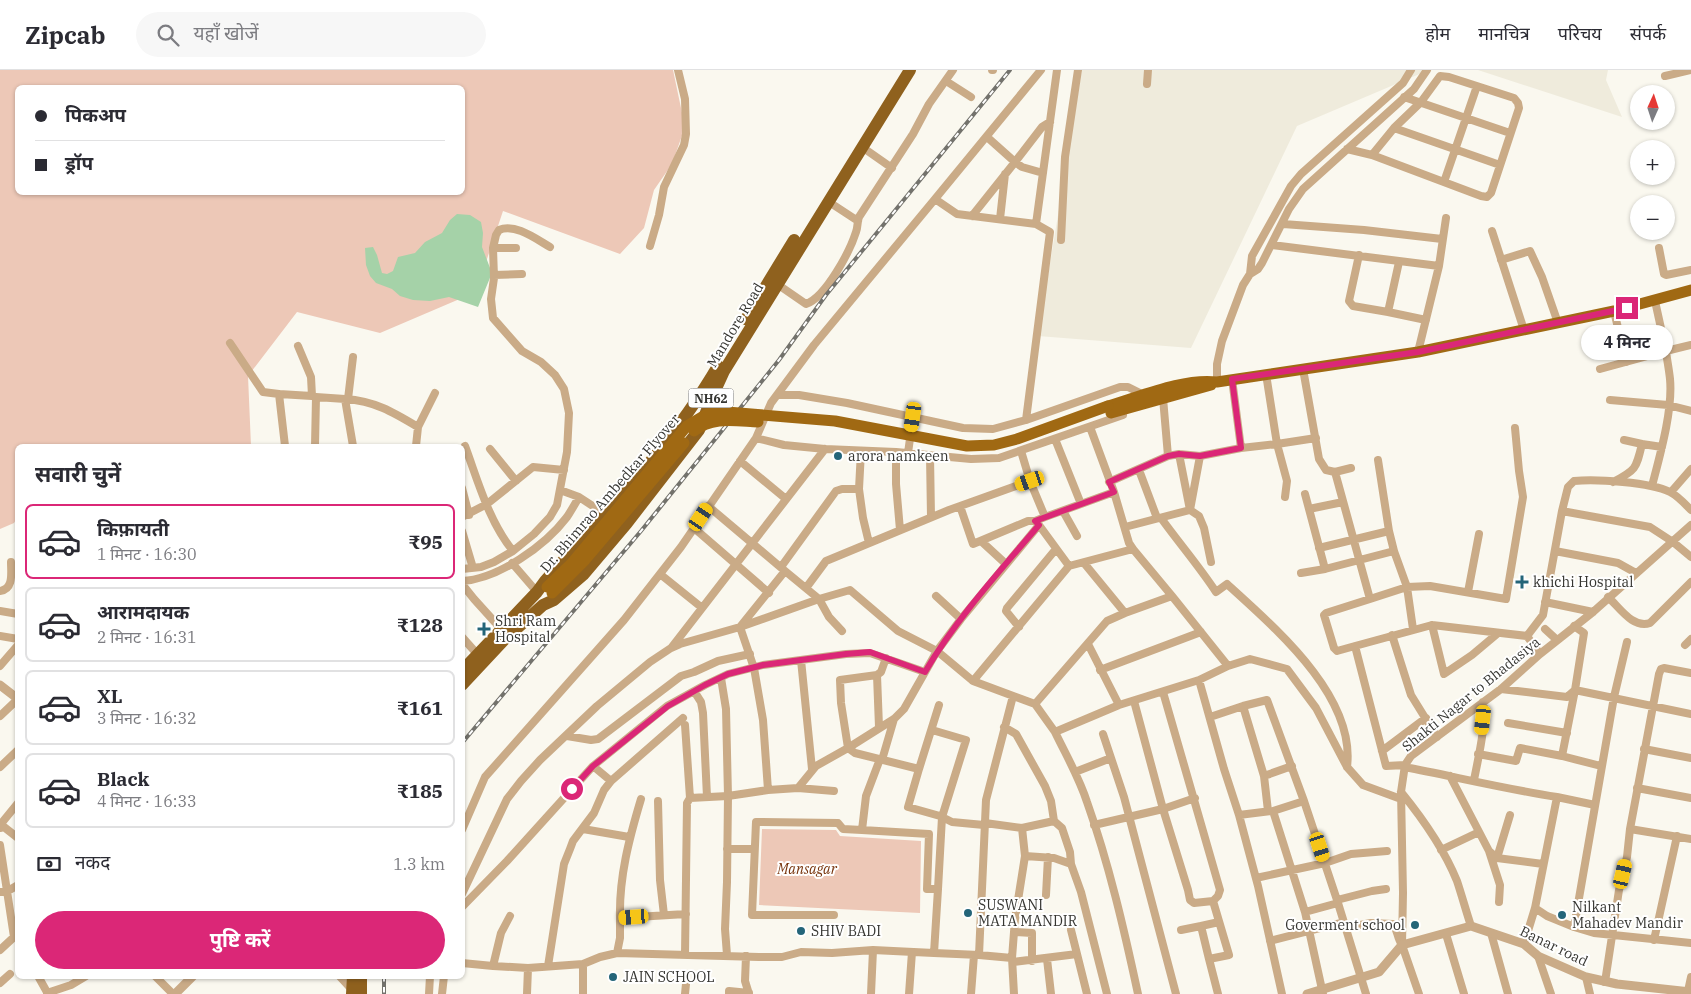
<!DOCTYPE html>
<html lang="hi">
<head>
<meta charset="utf-8">
<style>
  body { margin:0; font-family:"IBM Plex Serif","Noto Sans Devanagari",serif; background:#f7f7f7; color:#2b2b33; height:100vh; display:flex; flex-direction:column; font-size:19px; white-space:nowrap }
  * { box-sizing:border-box; margin:0 }
  p { font-size:16px; color:#7c7c81 }
  .icon { flex:none; width:28px; height:28px; fill:none; stroke:currentColor; stroke-width:2; stroke-linecap:round; stroke-linejoin:round }
  .map { position:relative; flex:1; overflow:hidden }
  .details { position:absolute; left:15px; top:374px; width:450px; height:535px; display:flex; flex-direction:column; background:#fff; border-radius:8px; box-shadow:0 1px 4px #0004 }
  .details>* { flex:none }
  .hud { position:absolute; left:15px; top:15px; width:450px; height:110px; border-radius:8px; box-shadow:0 1px 4px #0004; display:grid; align-content:center; height:110px; padding:0 20px; background:#fff }
  .needle { width:32px; rotate:3deg }
  .controls { position:absolute; left:1630px; top:15px; display:grid; gap:10px }
  .controls a { display:grid; place-items:center; width:45px; height:45px; border-radius:50%; background:#fff; box-shadow:0 1px 4px #0004; font-size:25px }
  .end { position:absolute; width:22px; height:22px; margin:-11px; border:6px solid #db2777; background:#fff; box-shadow:0 0 0 2px #fff }
  .from { border-radius:50% }
  .bubble { position:absolute; height:35px; border-radius:18px; background:#fff; box-shadow:0 1px 4px #0004; font-size:16px; font-weight:700; line-height:35px; text-align:center }
  .car { position:absolute; width:15px; height:30px; margin:-15px -8px; border-radius:6px; box-shadow:0 0 4px 1px #0007; background:linear-gradient(#f5c518 24%,#345 0 40%,#f5c518 0 76%,#345 0 86%,#f5c518 0) }
  .hud b { display:flex; align-items:center; gap:18px; height:48px; font-size:19px }
  .hud b+b { border-top:1px solid #e1e1e2 }
  .hud i { width:12px; height:12px; background:#2b2b33 }
  ul { padding:0; list-style:none }
  li { display:flex; align-items:center; gap:15px; height:75px; margin:0 10px 8px; padding:0 10px; border:2px solid #e1e1e2; border-radius:8px }
  li div { flex:1 }
  li b { display:block; font-size:19px }
  li em { font-style:normal; font-weight:700 }
  li.current { border-color:#db2777 }
  li>.icon { width:45px; height:45px; stroke-width:1.5 }
  h2 { padding:0 20px; font-size:22px; line-height:60px }
  .pay { display:flex; align-items:center; gap:12px; height:55px; padding:0 20px; font-size:19px }
  .pay p { margin-inline-start:auto }
  .primary-button { display:flex; gap:10px; margin-top:auto; padding:10px 20px }
  .primary-button a { flex:1; height:58px; border-radius:30px; background:#db2777; color:#fff; font-size:20px; font-weight:700; line-height:58px; text-align:center }
  header { display:flex; align-items:center; gap:30px; box-sizing:border-box; height:70px; padding:0 25px; background:#fff; border-bottom:1px solid #e1e1e2 }
  header strong { font-size:24px }
  nav { display:flex; gap:28px; margin-inline-start:auto; font-size:18px }
  .search { width:350px; height:45px; background:#f7f7f7; display:flex; align-items:center; gap:12px; box-sizing:border-box; padding:0 18px; border-radius:28px; color:#7c7c81; font-size:19px }
  .map>svg:first-child { display:block }
  .built { fill:#efebdc }
  .green { fill:#edc8b7; fill-rule:evenodd }
  .water { fill:#a5d2a8 }
  .lines { fill:none; stroke-linecap:round; stroke-linejoin:round }
  .minor { stroke:#caab87; stroke-width:8 }
  .tertiary { stroke:#caab87; stroke-width:9 }
  .primary { stroke:#a06913; stroke-width:11 }
  .trunk { stroke:#8f611e; stroke-width:12 }
  .rail-casing { stroke:#73726c; stroke-width:4 }
  .rail { stroke:#fff; stroke-width:2; stroke-dasharray:5.5; stroke-linecap:butt }
  .primary-bridge { stroke:#a06913; stroke-width:11 }
  .route { stroke:#db2777; stroke-width:6 }
  .poi-dot { fill:#246579; stroke:#fff; stroke-width:2 }
  .labels { text-anchor:middle; dominant-baseline:central; stroke-width:4; stroke-linejoin:round; paint-order:stroke }
  .shield { fill:#fff; stroke:#727270; stroke-width:1 }
  .shield-label { font-size:12px; font-weight:bold; fill:#363632 }
  .street-label { font-size:14px; fill:#363632; stroke:#fff }
  .poi-label { font-size:14px; fill:#363632; stroke:#fff; text-anchor:start }
  .park-label { font-size:14px; font-style:italic; fill:#77340c; stroke:#fff }
</style>
</head>
<body>
<header>
<strong>Zipcab</strong>
<div class="search"><svg class="icon" aria-label="search" viewBox="0 0 24 24"><circle cx="10" cy="10" r="6"/><path d="M15 15l6 6"/></svg>यहाँ खोजें</div>
<nav><a>होम</a><a>मानचित्र</a><a>परिचय</a><a>संपर्क</a></nav>
</header>
<div class="map">
<svg width="1691" height="924" viewBox="0 0 1691 924">
  <rect width="100%" height="100%" fill="#faf8ef"/>
  <path class="built" d="M1082,0H1429L1297,56L1191,278L1038,266Z
    M1478,0H1608L1606,10L1622,47Z"/>
  <path class="green" d="M0,0H673L685,57L672,94L654,120L644,158L620,184L503,141L476,222L380,263L297,242L248,306L251,376H18L17,448L14,453L0,459ZM18,18H462V122H18Z
    M762,759L836,760L840,766L921,771L920,843L759,835Z"/>
  <path class="water" d="M457,144L470,145L481,152L483,163L482,177L492,203L478,237L449,227L430,231L413,230L400,226L392,219L376,213L370,206L366,195L365,178L373,177L377,185L382,203L387,204L393,201L398,187L415,183L425,172L442,163L450,150Z"/>
  <g class="lines">
    <path class="minor" d="M992,0H993
      M1665,6L1691,0
      M946,11L971,27
      M1147,14L1148,0
      M1404,27L1510,63
      M1394,58L1500,95
      M987,67L1015,92L1042,57L1050,52
      M862,77L892,98
      M1347,79L1372,85L1481,126L1487,127L1491,123L1519,38L1518,33L1514,28L1449,7L1440,6L1421,32L1394,58L1372,85
      M1444,112L1477,16
      M935,129L1041,0
      M829,132L858,151
      M972,146L1015,92L1022,97L1043,103
      M1000,149L1005,104
      M1283,154L1364,160L1442,169
      M1492,161L1524,260
      M1061,170L1065,87L1078,0
      M1272,175L1439,196
      M650,176L659,145L664,117L684,75L686,64L685,29L678,0
      M493,178H516
      M1659,178L1664,204L1666,205L1691,200
      M1359,185L1349,231L1353,236L1388,242L1399,192
      M1501,190L1530,181L1542,207L1558,253
      M1250,204L1258,199L1262,193L1289,139L1303,119L1414,19L1427,0
      M494,205L522,204
      M777,214L806,234C826,227 850,181 856,162C858,157 857,152 859,147L913,64L929,34L953,0
      M1655,231L1666,281L1691,275
      M1614,241L1626,292
      M1388,242L1426,250
      M230,273L263,322L279,324L285,376
      M1418,282L1439,196L1446,148
      M1303,299L1319,389L1326,400L1335,402L1370,529L1407,517L1430,516L1506,529L1523,427L1519,401L1515,358
      M1600,299L1666,281C1667,290 1669,299 1670,309C1673,340 1660,385 1652,416
      M1232,309L1241,378L1277,374L1266,304
      M1217,312V294L1222,271L1243,215L1250,204L1252,186L1291,116L1301,104L1403,13L1411,0
      M279,324L312,326L311,307L298,276
      M777,325H799L847,333L963,358L993,359L1026,350L1120,317H1128L1144,325
      M1163,328L1168,386
      M348,329L353,287
      M1610,330L1668,335L1691,341
      M1026,350L1050,162L1036,154
      M756,368L784,375L825,379L896,382L971,389L999,388L1123,345
      M1624,370L1642,374
      M315,376L316,327L345,329
      M353,376L345,329C375,331 393,342 418,357
      M416,376L418,357L435,323
      M465,376C478,411 489,452 513,481
      M490,379L516,411
      M1021,381L1030,411
      M896,382V414L900,460
      M908,383L913,347
      M1179,384L1200,386L1190,440L1199,446L1204,458L1211,492
      M930,385L931,447
      M1200,386L1241,378
      M1378,390L1389,461
      M740,391L786,429
      M1139,400L1157,448
      M1335,402L1351,398
      M1109,412L1168,386L1179,384L1190,440L1125,457
      M1613,412C1636,400 1636,399 1642,374L1662,377
      M462,418L469,445
      M859,419L863,448L869,473
      M1671,422L1691,399
      M1305,424L1325,499L1394,481L1389,461L1319,478
      M579,427L605,444
      M1285,427L1287,411L1277,374L1316,368
      M1081,434L1114,422L1090,357
      M960,436L973,474L1028,451H1035L1039,455L961,549L937,581L973,611L1069,496L1133,479L1129,473L1114,422
      M1309,439L1343,432
      M1063,441L1077,466
      M1562,441L1650,457L1673,472L1691,487
      M462,447L487,434L533,397L564,400
      M1045,447L1081,434L1055,369
      M1161,448C1179,473 1199,496 1216,522L1227,514C1275,558 1356,626 1347,697
      M1039,455L1069,496
      M694,458L769,523
      M462,461L473,498
      M981,471L1006,494
      M1394,481L1407,517L1413,559
      M1555,481L1618,493L1636,503
      M512,493L537,522
      M1084,493L1125,543
      M781,497L836,421L842,419H859L861,381
      M462,499L481,497L494,492L513,481L534,464L550,447L557,435L567,382L569,343L564,319L555,305L541,292L522,281L493,248L491,229L494,208L493,178L496,165L499,160C515,153 536,169 550,177
      M785,501L819,529L740,557L754,598L763,650L768,720L798,718L816,696L848,678L841,633L840,610L877,605
      M1301,503L1325,499
      M660,504L701,537
      M462,511C498,509 545,476 567,447C571,441 575,434 579,427L560,420
      M462,514L474,529L502,560
      M806,518L826,491L949,440L1030,411L1045,447L1035,451
      M0,521C14,519 11,503 11,492
      M1468,522L1479,464
      M936,526L961,549
      M1608,527C1620,538 1633,559 1650,553L1691,512
      M1545,532L1593,542
      M0,541L18,544
      M1432,555L1444,604L1472,585L1497,564
      M1574,556L1584,563L1575,620L1562,686L1601,696
      M1019,557L1006,541L1007,538L1056,479
      M1545,559L1557,570
      M842,561L829,547L819,529L850,520L898,561L937,581L904,639L894,649L848,678L855,683L919,699L939,635
      M1392,565L1411,625L1437,667
      M0,566L18,569
      M1527,566L1543,545L1562,441L1568,417L1574,411C1596,409 1650,412 1670,422C1678,426 1685,434 1691,440
      M462,567L478,585
      M1088,574L1119,635L1199,610L1228,596L1172,526
      M1685,575L1691,569
      M1355,576L1337,581L1334,578L1324,545L1326,543L1370,529
      M672,577L825,379
      M801,590L812,699
      M0,596L18,575
      M1228,596L1250,589L1287,599L1316,638L1347,697L1363,715L1401,729
      M1100,600L1201,562
      M1199,610L1224,699L1239,745L1258,816L1282,924
      M973,611L1035,634L1107,551L1125,543L1172,526L1133,479
      M1501,619L1567,627L1575,620L1691,644
      M694,621L701,632L703,643L707,727
      M1163,622L1220,820L1218,826L1213,831L1229,885L1209,889L1218,924
      M1134,631L1163,739L1188,820L1190,830L1194,833L1213,831
      M1035,634L1055,662L1119,635
      M0,646L18,629
      M1210,647L1243,636
      M1508,653L1567,663
      M685,655L690,728
      M879,657L877,605L881,602L886,588
      M1004,657L1016,664L1045,716L1051,731L1054,751L1062,758L1070,782L1071,794
      M932,660L966,670L942,747L938,819
      M1055,662C1066,685 1079,707 1087,732C1109,794 1124,859 1138,924
      M1103,664L1124,727L1176,924
      M567,666L591,670L598,669L681,606L694,602L718,591L750,584
      M1644,679L1691,688
      M1382,681L1426,648
      M1478,684L1516,691L1520,678L1562,686
      M880,689L866,726L862,760L929,764L927,819H938L934,883L979,885L986,730L1013,626
      M882,690L894,649
      M1405,695L1386,696L1355,576L1432,555L1527,566L1540,584
      M593,696L611,711
      M1292,696L1264,706L1243,636L1267,630L1304,731L1338,833L1305,842L1273,741L1304,731
      M0,697L18,680
      M1405,697C1456,707 1506,719 1557,727L1535,838L1524,874
      M919,699L908,737L940,746L952,752L984,755
      M1075,702L1111,688
      M1264,706L1268,741
      M1450,706L1489,781L1497,788L1543,794
      M1474,710C1478,689 1487,652 1483,632
      M798,718L834,721
      M1637,718L1691,728
      M1401,722C1423,749 1444,779 1457,811C1462,826 1466,841 1471,856
      M1557,727L1595,735
      M658,731L660,810L664,845
      M1239,745L1271,741
      M985,753L1022,758L1025,786L1015,849L1012,888
      M0,755L18,733
      M1094,755L1163,739L1195,728
      M0,758L4,757L18,768
      M1022,758L1054,751
      M583,759L629,767
      M1630,759L1691,769
      M462,760L485,707L624,550L681,477L756,368L771,333L814,275L935,129L957,144L1036,154L1057,0
      M0,775L14,867L0,880
      M727,779H754
      M1441,780L1479,762
      M1489,781L1500,815L1499,832
      M1025,786L1054,788L1071,794L1081,822L1107,924
      M1497,788L1510,745
      M1256,808L1325,793L1351,784L1387,781
      M0,822H6L18,815
      M462,824L507,729L521,711L540,690L597,636L650,592L671,578L680,574L740,557L785,501L708,436
      M1046,825L1048,787
      M1337,830L1372,821L1386,819
      M1338,833L1366,924
      M462,837L507,791L593,696L667,636L705,615L728,604L763,595L846,584L870,583L925,602
      M1535,838L1547,846L1574,857L1614,627L1627,572
      M1305,842L1323,924
      M834,845H752L756,752L838,753L843,759L862,760
      M620,848C619,807 629,769 641,729
      M1574,857L1594,863L1691,873
      M1071,860L1077,884
      M1181,860L1201,856
      M1014,862L1032,863V891
      M1491,863L1508,924
      M1446,864L1464,924
      M1654,870L1677,766
      M1270,871L1344,852L1349,857L1371,853L1393,854C1398,861 1397,868 1402,875L1419,924
      M1402,875L1403,823L1401,722L1405,695L1411,686L1501,619L1540,584L1593,542L1691,455
      M617,883L620,868V848L686,844
      M685,885L687,733L690,728L728,726L726,639L721,608
      M727,885L725,859L727,812L728,726L768,720
      M979,885L1012,888L1014,924
      M746,886L745,911L749,924
      M1538,886L1551,924
      M1047,889L1051,924
      M1209,889L1201,856L1219,852
      M1013,892L1077,884L1087,924
      M462,893L493,896L501,863L510,846
      M583,894L600,887L617,883L759,887H782L801,882L832,883L873,880L934,883
      M493,896L528,898L583,894V924
      M548,896L564,794L570,779L573,771L594,743L604,720L611,711L683,648
      M38,906L48,924
      M155,906L173,924
      M1586,907L1590,924
      M1605,912L1619,820L1627,787L1630,759L1659,604L1661,599L1664,598L1691,603
      M0,913L10,904
      M1688,921L1691,907
      M47,923L71,915L86,906
      M429,924L430,906
      M442,924L444,906
      M527,924L528,898
      M685,924L686,914
      M729,924V921L749,923
      M871,924L873,880
      M909,924L912,882
      M971,924L974,885"/>
    <path class="tertiary" d="M0,615L18,629
      M340,906L352,919
      M175,924L193,906
      M1307,924L1379,902L1402,875L1471,856L1524,874L1538,886L1586,907L1617,914L1691,922"/>
    <path class="primary" d="M1108,336C1142,326 1183,308 1217,312L1418,282L1614,241L1691,220
      M1111,343L1211,315"/>
    <path class="trunk" d="M746,249L794,170
      M462,601L537,522L545,511C606,443 672,375 718,296
      M462,615L505,569L543,535L554,530L583,505L627,453L699,360L713,325L724,301L910,0
      M361,906V924
      M352,924L353,906"/>
    <defs>
      <path id="rail" d="M462,673L641,461L779,290L826,225L1010,0
        M384,906V924"/>
    </defs>
    <use href="#rail" class="rail-casing"/>
    <use href="#rail" class="rail"/>
    <path class="primary-bridge" d="M694,361C712,346 736,351 758,352
      M547,517L571,494L687,356L707,344L727,342L835,351L967,376L994,375L1017,369L1108,336
      M552,523L585,490L684,373"/>
  </g>
  <g class="lines">
    <path class="route" d="M572,719L593,696L668,636L705,615L728,604L763,595L846,584L870,582L925,602C956,549 999,502 1039,455L1035,451L1114,422L1109,412L1168,386L1179,384L1200,386L1241,378L1232,309L1418,282L1627,238"/>
  </g>
  <g class="poi-dot">
    <circle cx="838" cy="386" r="5"/>
    <path d="M1519.5 504.5h5v5h5v5h-5v5h-5v-5h-5v-5h5z"/>
    <path d="M481.5 551.5h5v5h5v5h-5v5h-5v-5h-5v-5h5z"/>
    <circle cx="968" cy="843" r="5"/>
    <circle cx="1562" cy="845" r="5"/>
    <circle cx="1415" cy="855" r="5"/>
    <circle cx="801" cy="861" r="5"/>
    <circle cx="613" cy="907" r="5"/>
  </g>
  <g class="labels">
    <rect class="shield" x="688.5" y="318.5" width="45" height="19" rx="4"/>
    <g class="shield-label">
      <text x="711" y="328">NH62</text>
    </g>
    <g class="street-label">
      <text transform="translate(735 255) rotate(-59)">Mandore Road</text>
      <text transform="translate(610 423) rotate(-49)">Dr. Bhimrao Ambedkar Flyover</text>
      <text transform="translate(1471 624) rotate(-39)">Shakti Nagar to Bhadasiya</text>
      <text transform="translate(1554 876) rotate(26)">Banar road</text>
    </g>
    <g class="poi-label">
      <text x="848" y="386">arora namkeen</text>
      <text x="1533" y="512">khichi Hospital</text>
      <text x="495" y="551">Shri Ram<tspan x="495" dy="16">Hospital</tspan></text>
      <text x="978" y="835">SUSWANI<tspan x="978" dy="16">MATA MANDIR</tspan></text>
      <text x="1572" y="837">Nilkant<tspan x="1572" dy="16">Mahadev Mandir</tspan></text>
      <text x="1405" y="855" text-anchor="end">Goverment school</text>
      <text x="811" y="861">SHIV BADI</text>
      <text x="623" y="907">JAIN SCHOOL</text>
    </g>
    <g class="park-label">
      <text x="807" y="799">Mansagar</text>
    </g>
  </g>
</svg>
<div class="controls">
<a><svg class="needle" viewBox="-14 -14 28 28"><path d="M0-13l5 13h-10z" fill="#e53935"/><path d="M0 13l5-13h-10z" fill="#7c7c81"/></svg></a>
<a>+</a>
<a>−</a>
</div>
<i class="end from" style="left:572px;top:719px"></i>
<i class="end" style="left:1627px;top:238px"></i>
<div class="bubble" style="left:1581px;top:255px;width:92px">4 मिनट</div>
<i class="car" style="left:913px;top:347px;rotate:188deg"></i>
<i class="car" style="left:1030px;top:411px;rotate:251deg"></i>
<i class="car" style="left:701px;top:447px;rotate:34deg"></i>
<i class="car" style="left:1483px;top:650px;rotate:186deg"></i>
<i class="car" style="left:1320px;top:777px;rotate:162deg"></i>
<i class="car" style="left:1623px;top:804px;rotate:13deg"></i>
<i class="car" style="left:634px;top:847px;rotate:266deg"></i>
<div class="hud">
<b><i class="from"></i>पिकअप</b>
<b><i></i>ड्रॉप</b>
</div>
<section class="details">
<h2>सवारी चुनें</h2>
<ul>
<li class="current"><svg class="icon" aria-label="car" viewBox="0 0 24 24"><path d="M5 17H2v-5l4-1 3-4h7l3 4 3 1v5h-3M9 17h6M6 11h13"/><circle cx="7" cy="17" r="2"/><circle cx="17" cy="17" r="2"/></svg><div><b>किफ़ायती</b><p>1 मिनट · 16:30</p></div><em>₹95</em></li>
<li><svg class="icon" aria-label="car" viewBox="0 0 24 24"><path d="M5 17H2v-5l4-1 3-4h7l3 4 3 1v5h-3M9 17h6M6 11h13"/><circle cx="7" cy="17" r="2"/><circle cx="17" cy="17" r="2"/></svg><div><b>आरामदायक</b><p>2 मिनट · 16:31</p></div><em>₹128</em></li>
<li><svg class="icon" aria-label="car" viewBox="0 0 24 24"><path d="M5 17H2v-5l4-1 3-4h7l3 4 3 1v5h-3M9 17h6M6 11h13"/><circle cx="7" cy="17" r="2"/><circle cx="17" cy="17" r="2"/></svg><div><b>XL</b><p>3 मिनट · 16:32</p></div><em>₹161</em></li>
<li><svg class="icon" aria-label="car" viewBox="0 0 24 24"><path d="M5 17H2v-5l4-1 3-4h7l3 4 3 1v5h-3M9 17h6M6 11h13"/><circle cx="7" cy="17" r="2"/><circle cx="17" cy="17" r="2"/></svg><div><b>Black</b><p>4 मिनट · 16:33</p></div><em>₹185</em></li>
</ul>
<div class="pay"><svg class="icon" aria-label="cash" viewBox="0 0 24 24"><path d="M3 7h18v10H3z"/><circle cx="12" cy="12" r="2"/></svg>नकद<p>1.3 km</p></div>
<div class="primary-button"><a>पुष्टि करें</a></div>
</section>
</div>
</body>
</html>
